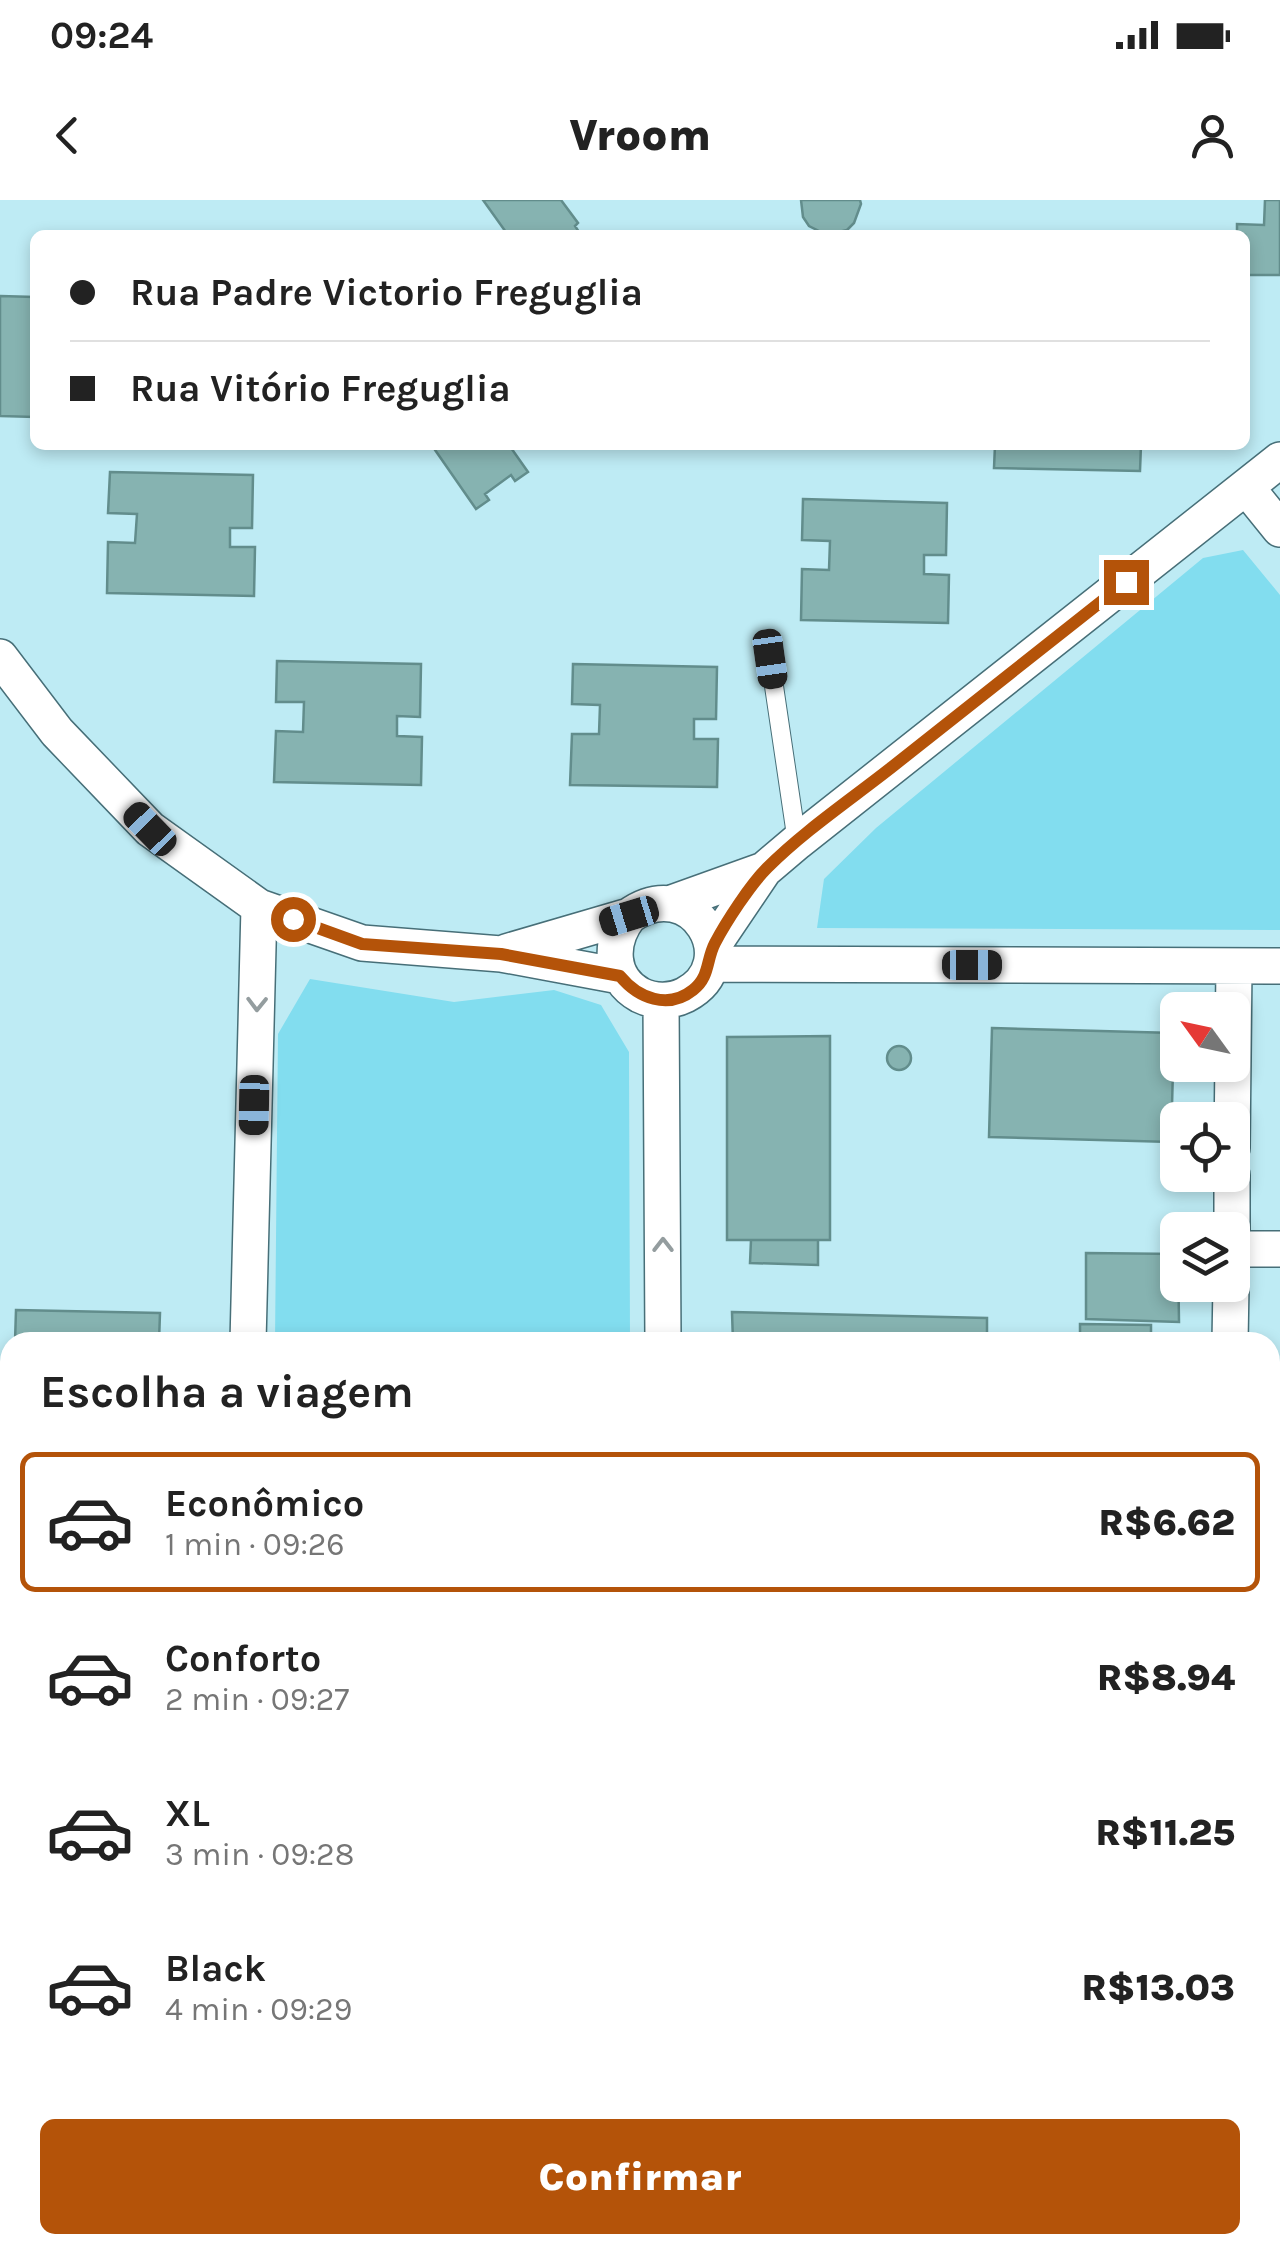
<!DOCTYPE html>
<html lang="pt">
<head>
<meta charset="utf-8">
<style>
  body { margin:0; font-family:Karla,sans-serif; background:#f2f2f2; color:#222; height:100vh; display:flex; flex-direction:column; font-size:38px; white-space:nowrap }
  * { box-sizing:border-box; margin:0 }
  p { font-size:32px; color:#767676 }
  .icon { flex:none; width:55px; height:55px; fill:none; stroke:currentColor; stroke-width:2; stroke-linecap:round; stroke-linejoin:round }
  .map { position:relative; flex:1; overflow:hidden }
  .drawer { position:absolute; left:0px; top:1132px; width:1280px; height:922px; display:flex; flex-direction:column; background:#fff; border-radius:30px 30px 0 0; box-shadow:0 5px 15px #0003 }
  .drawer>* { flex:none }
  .banner { position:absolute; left:30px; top:30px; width:1220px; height:220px; border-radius:15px; box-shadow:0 5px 15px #0003; display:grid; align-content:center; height:220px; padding:0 40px; background:#fff }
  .needle { width:65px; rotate:303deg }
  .fabs { position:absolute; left:1160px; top:792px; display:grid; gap:20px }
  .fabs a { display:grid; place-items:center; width:90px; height:90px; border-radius:15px; background:#fff; box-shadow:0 5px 15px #0003; font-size:50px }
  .end { position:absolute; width:45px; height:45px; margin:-22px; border:12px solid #b45309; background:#fff; box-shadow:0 0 0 5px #fff }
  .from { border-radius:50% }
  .car { position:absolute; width:30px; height:60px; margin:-30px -15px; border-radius:12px; box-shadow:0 0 8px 2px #0007; background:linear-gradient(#222 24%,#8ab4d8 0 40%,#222 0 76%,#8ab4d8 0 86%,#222 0) }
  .banner b { display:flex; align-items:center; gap:35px; height:95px; font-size:38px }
  .banner b+b { border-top:2px solid #e0e0e0 }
  .banner i { width:25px; height:25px; background:#222 }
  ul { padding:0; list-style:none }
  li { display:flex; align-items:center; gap:30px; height:140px; margin:0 20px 15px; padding:0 20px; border:5px solid transparent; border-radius:15px }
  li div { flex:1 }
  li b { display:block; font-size:38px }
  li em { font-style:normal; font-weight:800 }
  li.on { border-color:#b45309 }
  li>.icon { width:90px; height:90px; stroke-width:1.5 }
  h2 { padding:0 40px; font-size:45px; line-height:120px }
  .button { display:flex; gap:20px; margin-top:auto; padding:20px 40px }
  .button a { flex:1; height:115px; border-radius:15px; background:#b45309; color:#fff; font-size:40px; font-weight:800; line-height:115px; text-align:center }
  .status { display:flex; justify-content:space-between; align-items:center; height:70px; padding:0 50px; background:#fff; direction:ltr }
  .status svg { height:28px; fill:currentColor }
  header { display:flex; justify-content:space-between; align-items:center; height:130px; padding:0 40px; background:#fff; font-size:45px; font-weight:800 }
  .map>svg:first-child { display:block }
  .green { fill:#82ddef }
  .building { fill:#86b3b1; stroke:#628d8c; stroke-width:2.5 }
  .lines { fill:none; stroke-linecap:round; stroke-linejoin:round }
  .service-casing { stroke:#476f78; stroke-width:20 }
  .minor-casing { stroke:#476f78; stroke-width:38 }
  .service { stroke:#fff; stroke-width:18 }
  .minor { stroke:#fff; stroke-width:35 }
  .oneway { stroke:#949d9f }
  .route { stroke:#b45309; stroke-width:12 }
</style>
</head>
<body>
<div class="status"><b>09:24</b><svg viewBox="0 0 49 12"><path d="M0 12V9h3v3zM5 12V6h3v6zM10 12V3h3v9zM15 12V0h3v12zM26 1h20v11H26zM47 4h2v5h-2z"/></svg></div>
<header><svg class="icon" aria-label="back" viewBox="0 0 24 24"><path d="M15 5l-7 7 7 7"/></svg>Vroom<svg class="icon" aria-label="person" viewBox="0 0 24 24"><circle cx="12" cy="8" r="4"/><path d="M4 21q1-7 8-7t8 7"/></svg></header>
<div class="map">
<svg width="1280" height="2054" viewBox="0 0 1280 2054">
  <rect width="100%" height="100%" fill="#beebf4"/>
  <path class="green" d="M1243,350L1280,395V730L817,728L824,679L876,628L1203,358Z
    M310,779L454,802L554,790L601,805L629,852L630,1142H275L278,834Z"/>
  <path class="building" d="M483,0H561L578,23L575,26L581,35H508Z
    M801,0H860L861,4L854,23L847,30L827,35L809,26L803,17Z
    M1265,0H1280V75H1245V35H1237V24L1264,25Z
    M0,96L35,97V217L0,216Z
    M436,245H509L528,272L515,281L511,275L485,294L489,300L476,309L433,247Z
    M995,245H1141L1140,271L994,268Z
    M110,272L253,275L252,328H230V347H255L254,396L107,393L108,342L135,343L137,314L108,313Z
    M803,299L947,303L946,355H924V374L949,375L948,423L801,420L802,369L829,370L830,341L802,340Z
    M277,461L421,464L420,517L397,516V536L422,537L421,585L274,582L276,531L303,532L304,502H276Z
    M573,464L717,467L716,519H694V539H718L717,587L570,585L572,534H599L600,505L572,504Z
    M992,828L1174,833L1171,942L989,937Z
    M830,836V1040H727V837Z
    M887 858a12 12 0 1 1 24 0a12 12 0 1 1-24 0Z
    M751,1040H818V1065L750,1063Z
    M1086,1053L1178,1054L1179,1122L1086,1119Z
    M16,1110L160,1113L159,1142H15Z
    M732,1112L987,1118V1142H733Z
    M1080,1124L1151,1125V1142H1080Z"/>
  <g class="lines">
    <defs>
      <path id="service" d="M770,459L797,642"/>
      <path id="minor" d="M1246,287L1280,329
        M0,457L57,532L150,629L259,707L362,743L501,754L620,776
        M672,703L764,670
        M712,747L764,670L797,642L1280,260
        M506,752L629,716C693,670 747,763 685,795C671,802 654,802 640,795C609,778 609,742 629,716
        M711,764L1280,766
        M661,801L663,1142
        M1232,948L1234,767
        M1232,1030V975
        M1232,1049H1280
        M248,1142L259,707
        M1230,1142L1231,1085
        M0,1318H10
        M1270,1340H1280
        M0,1610H10
        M1270,1628H1280
        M1270,1702L1280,1694
        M0,1901H10
        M1270,1958L1280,1950
        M1146,2054L1157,2045"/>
    </defs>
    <use href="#service" class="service-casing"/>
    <use href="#minor" class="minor-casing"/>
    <use href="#service" class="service"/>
    <use href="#minor" class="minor"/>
  </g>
  <defs><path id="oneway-chevron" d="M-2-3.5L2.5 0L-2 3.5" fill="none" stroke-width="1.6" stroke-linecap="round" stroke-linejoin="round" transform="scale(2.5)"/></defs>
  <g class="oneway">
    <use href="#oneway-chevron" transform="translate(257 804) rotate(91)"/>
    <use href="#oneway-chevron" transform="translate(663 1045) rotate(-90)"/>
  </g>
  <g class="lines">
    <path class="route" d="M293,719L362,744L501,754L620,776C638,798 668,810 693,790C710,777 706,760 715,743C726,722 750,685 767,668C804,631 850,600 892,567C970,505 1048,444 1126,382"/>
  </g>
</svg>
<div class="fabs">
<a><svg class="needle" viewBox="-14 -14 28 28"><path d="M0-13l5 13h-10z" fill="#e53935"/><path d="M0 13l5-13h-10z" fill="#767676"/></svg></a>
<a><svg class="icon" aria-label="locate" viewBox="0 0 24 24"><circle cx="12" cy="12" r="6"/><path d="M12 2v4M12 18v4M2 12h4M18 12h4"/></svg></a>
<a><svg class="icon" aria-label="layers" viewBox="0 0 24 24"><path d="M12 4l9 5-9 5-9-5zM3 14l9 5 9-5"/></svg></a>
</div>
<i class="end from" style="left:293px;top:719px"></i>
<i class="end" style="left:1126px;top:382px"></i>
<i class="car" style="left:770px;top:459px;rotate:172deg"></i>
<i class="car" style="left:150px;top:629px;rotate:316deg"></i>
<i class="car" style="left:629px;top:716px;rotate:253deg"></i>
<i class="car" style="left:972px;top:765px;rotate:90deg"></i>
<i class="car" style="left:254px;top:905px;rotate:181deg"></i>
<div class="banner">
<b><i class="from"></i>Rua Padre Victorio Freguglia</b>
<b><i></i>Rua Vitório Freguglia</b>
</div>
<section class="drawer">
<h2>Escolha a viagem</h2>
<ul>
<li class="on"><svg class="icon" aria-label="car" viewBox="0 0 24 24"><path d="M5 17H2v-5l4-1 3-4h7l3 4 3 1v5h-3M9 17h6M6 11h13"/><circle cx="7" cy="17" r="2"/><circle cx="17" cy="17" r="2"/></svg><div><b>Econômico</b><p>1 min · 09:26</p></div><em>R$6.62</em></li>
<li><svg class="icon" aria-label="car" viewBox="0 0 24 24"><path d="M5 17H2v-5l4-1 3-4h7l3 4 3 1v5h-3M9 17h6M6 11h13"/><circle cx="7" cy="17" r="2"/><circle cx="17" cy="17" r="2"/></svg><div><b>Conforto</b><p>2 min · 09:27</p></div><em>R$8.94</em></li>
<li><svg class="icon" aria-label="car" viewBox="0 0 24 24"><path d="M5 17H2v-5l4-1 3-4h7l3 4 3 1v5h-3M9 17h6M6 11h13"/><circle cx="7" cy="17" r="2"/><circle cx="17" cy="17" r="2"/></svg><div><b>XL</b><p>3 min · 09:28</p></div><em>R$11.25</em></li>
<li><svg class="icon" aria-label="car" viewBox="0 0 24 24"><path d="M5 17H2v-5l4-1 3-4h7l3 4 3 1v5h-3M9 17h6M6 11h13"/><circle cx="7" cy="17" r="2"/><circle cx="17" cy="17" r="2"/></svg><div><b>Black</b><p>4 min · 09:29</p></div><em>R$13.03</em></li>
</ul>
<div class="button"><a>Confirmar</a></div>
</section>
</div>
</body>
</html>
